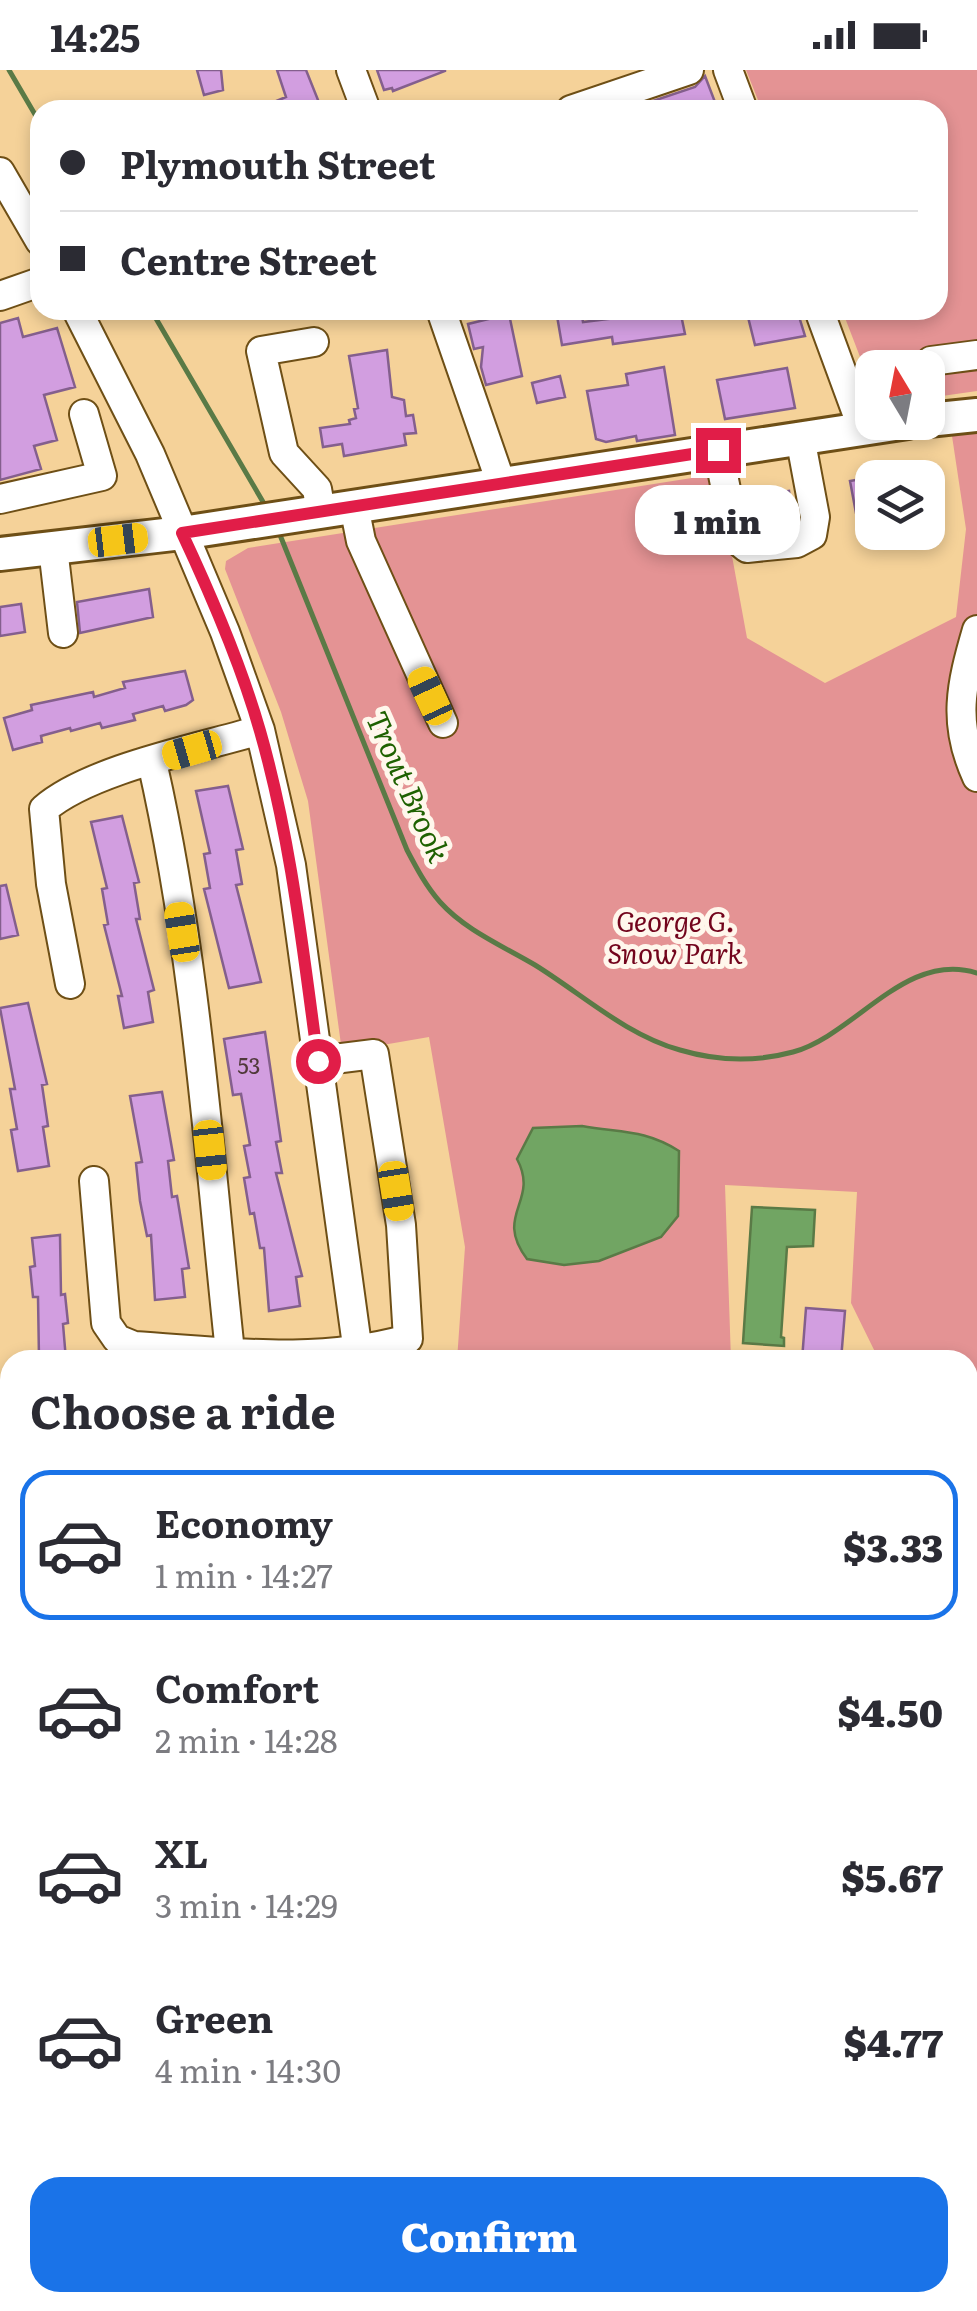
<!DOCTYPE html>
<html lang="en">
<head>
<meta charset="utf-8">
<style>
  body { margin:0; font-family:Literata,serif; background:#f7f7f7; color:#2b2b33; height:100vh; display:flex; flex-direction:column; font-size:38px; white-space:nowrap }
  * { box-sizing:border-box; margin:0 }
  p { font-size:32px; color:#7c7c81 }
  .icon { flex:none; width:55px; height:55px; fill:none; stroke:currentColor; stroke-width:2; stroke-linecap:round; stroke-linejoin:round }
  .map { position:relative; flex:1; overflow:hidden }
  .details { position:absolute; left:0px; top:1280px; width:978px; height:962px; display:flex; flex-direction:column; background:#fff; border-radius:30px 30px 0 0; box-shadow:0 5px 15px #0003 }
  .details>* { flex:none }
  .banner { position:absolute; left:30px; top:30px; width:918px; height:220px; border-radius:30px; box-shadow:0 5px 15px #0003; display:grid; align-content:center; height:220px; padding:0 30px; background:#fff }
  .needle { width:65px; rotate:350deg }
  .buttons { position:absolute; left:855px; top:280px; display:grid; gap:20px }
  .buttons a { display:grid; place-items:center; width:90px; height:90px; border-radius:20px; background:#fff; box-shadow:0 5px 15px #0003; font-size:50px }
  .end { position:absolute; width:45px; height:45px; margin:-22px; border:12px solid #e11d48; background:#fff; box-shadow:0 0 0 5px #fff }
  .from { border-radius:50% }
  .bubble { position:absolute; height:70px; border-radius:30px; background:#fff; box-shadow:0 5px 15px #0003; font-size:32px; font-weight:800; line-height:70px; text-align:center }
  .car { position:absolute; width:30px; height:60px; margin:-30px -15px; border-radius:12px; box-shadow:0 0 8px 2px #0007; background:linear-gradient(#f5c518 24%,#345 0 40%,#f5c518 0 76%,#345 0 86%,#f5c518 0) }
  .banner b { display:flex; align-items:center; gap:35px; height:95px; font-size:38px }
  .banner b+b { border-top:2px solid #e1e1e2 }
  .banner i { width:25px; height:25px; background:#2b2b33 }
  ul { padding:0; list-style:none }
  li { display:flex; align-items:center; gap:30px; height:150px; margin:0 20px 15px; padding:0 10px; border:5px solid transparent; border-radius:30px }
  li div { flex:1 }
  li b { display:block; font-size:38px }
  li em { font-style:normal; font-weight:800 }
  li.on { border-color:#1a73e8 }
  li>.icon { width:90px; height:90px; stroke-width:1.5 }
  h2 { padding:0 30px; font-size:45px; line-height:120px }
  .primary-button { display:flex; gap:20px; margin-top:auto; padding:20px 30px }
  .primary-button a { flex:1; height:115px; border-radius:30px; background:#1a73e8; color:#fff; font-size:40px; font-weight:800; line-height:115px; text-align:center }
  .status { display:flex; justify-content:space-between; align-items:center; height:70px; padding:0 50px; background:#fff; direction:ltr }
  .status svg { height:28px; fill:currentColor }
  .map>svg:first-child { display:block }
  .built { fill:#f0c889 }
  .green { fill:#e49394 }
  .water { fill:#71a563; stroke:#5a7a46; stroke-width:2.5 }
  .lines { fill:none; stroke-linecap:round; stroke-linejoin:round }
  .stream { stroke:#5a7a46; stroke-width:5 }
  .building { fill:#d29ee0; stroke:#845f8d; stroke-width:2.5 }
  .minor-casing { stroke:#6e4f16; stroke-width:32 }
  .major-casing { stroke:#6e4f16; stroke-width:38 }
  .minor { stroke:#fff; stroke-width:28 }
  .major { stroke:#fff; stroke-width:32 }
  .route { stroke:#e11d48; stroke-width:12 }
  .labels { text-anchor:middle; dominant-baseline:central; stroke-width:10; stroke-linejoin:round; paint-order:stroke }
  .number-label { font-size:22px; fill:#50393a }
  .park-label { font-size:28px; font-style:italic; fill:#72041c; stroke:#fff7ec }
  .water-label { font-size:30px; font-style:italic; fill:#1e6100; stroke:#fff7ec }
</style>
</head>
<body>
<div class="status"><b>14:25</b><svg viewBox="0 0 49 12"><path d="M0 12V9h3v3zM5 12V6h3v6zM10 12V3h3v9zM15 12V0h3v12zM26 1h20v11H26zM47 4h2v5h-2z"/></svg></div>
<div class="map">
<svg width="977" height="2241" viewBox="0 0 977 2241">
  <rect width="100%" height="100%" fill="#f5d299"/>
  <path class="built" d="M968,1422L977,1440V1527L968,1524Z"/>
  <path class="green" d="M746,0H977V321L928,328V298H872V318L842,240H938V40H762Z
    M977,362V1440L968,1422V1290H879L851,1233L857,1122L725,1115L731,1290H457L465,1177L429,967L342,982L308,731L281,642L225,499L226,491L248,478L717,404L747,568L825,613L956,547L966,459L952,366Z"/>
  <path class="water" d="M582,1056C620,1063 644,1059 679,1081L678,1146L661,1167L599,1191L564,1195L527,1189C493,1144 540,1132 517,1089L533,1058Z
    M752,1137L815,1140L813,1176L787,1177L781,1267L784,1268V1276L743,1273Z"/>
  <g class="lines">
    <path class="stream" d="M9,0L40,53
      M151,240L266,437
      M278,460L407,780C417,799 426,816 440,832C465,860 503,876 535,895C582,924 626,965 680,980C717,991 756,992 793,982C855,965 906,880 977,903
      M0,1768L10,1774
      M968,1872L977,1861"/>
  </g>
  <path class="building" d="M197,0H221L223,20L204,25Z
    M277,0H306L322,40H255L286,27Z
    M377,0H445V1L393,21L392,18L384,20Z
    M705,6L718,40H626L695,17Z
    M556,240H581L583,252L680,240L685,264L613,274L612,267L562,275Z
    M767,240H797L805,266L755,275L747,243Z
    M509,244L522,306L486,315L481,297L483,277L474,279L468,254Z
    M18,248L23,267L57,258L75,317L44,325L57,370L34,376L41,399L0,410V253Z
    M387,280L392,327L404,330L406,346L413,345L416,363L404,364L406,375L344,386L342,374L323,377L320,358L350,354L349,350L356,348L354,339L358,338L349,286Z
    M664,297L675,365L637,371L636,366L606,372L596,369L587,321L628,315L626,304Z
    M787,298L795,338L725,349L717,310Z
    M560,306L565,327L537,333L532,313Z
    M872,407V440L856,443L850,411Z
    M789,421L793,450L751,456L745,427Z
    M149,519L153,547L80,563L77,532Z
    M21,534L25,562L0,566V537Z
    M185,601L193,630L186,635L165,641L163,636L133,644L135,650L102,658L100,653L71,661L70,658L41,666L42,672L13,680L4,648L32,640L31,635L93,622L94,627L125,618L123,612Z
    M228,716L243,779L236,780L242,814L236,815L261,912L229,918L204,819L210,818L204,784L210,783L196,721Z
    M122,746L139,812L134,813L140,849H136L154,920L148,922L153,952L124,958L118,926H122L104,855L108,854L102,819L107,818L91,752Z
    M6,815L18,865L0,869V816Z
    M28,933L47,1014L42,1015L48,1056L43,1057L49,1096L18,1101L11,1060L17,1059L10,1019H15L0,938Z
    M265,962L281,1071L276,1072L282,1103H276L302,1206L296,1207L300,1236L269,1241L264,1178H260L254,1143L250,1144L244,1108L250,1107L244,1076L250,1075L241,1024L233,1025L224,969Z
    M162,1022L174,1090L168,1091L172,1127L177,1126L189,1198L182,1199L185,1227L155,1230L151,1165L147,1166L140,1131L136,1093L142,1092L130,1026Z
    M60,1165L61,1225L65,1224L68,1253L63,1254L66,1290H44L39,1288L38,1227H33L30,1197L35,1196L32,1168Z
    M806,1238L845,1241L841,1290H802Z"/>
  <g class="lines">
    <defs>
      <path id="minor" d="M351,0L366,40
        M728,0L743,40
        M571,40L689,0
        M0,102L40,171
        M0,226L40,212
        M77,240L150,384L225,562L260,660L291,795L359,1290
        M441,240L501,413
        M819,240L862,357
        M314,272L261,281L284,383L317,419L321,442
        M931,291L977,285
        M718,380L736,469L747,478L797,473L812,465L815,447L800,367
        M0,429L102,406L84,344
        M354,436L361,471L443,653
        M53,478L63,563
        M977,560C961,615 952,653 977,707
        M152,692C196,885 209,1085 230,1282
        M70,914L51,814L44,739C90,699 200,678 260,660
        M94,1111L106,1253L117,1269L134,1276C228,1282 315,1295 408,1269L401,1155L374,984L318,991
        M968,1538L972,1563
        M0,1619H10
        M0,1997L10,2029
        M0,2089L10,2087
        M0,2138L10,2137
        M67,2232L69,2241
        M242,2232L246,2241"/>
      <path id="major" d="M928,350L977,345
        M0,484L182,463L908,352
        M0,1490L10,1494
        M968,1563L977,1562
        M968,1589L977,1592
        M968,2076L977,2056
        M900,2241L904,2232"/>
    </defs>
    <use href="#minor" class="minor-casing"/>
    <use href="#major" class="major-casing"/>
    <use href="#minor" class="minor"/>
    <use href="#major" class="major"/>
  </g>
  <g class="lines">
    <path class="route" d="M318,991C303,881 291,769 260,661C241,594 212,527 182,463L718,380"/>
  </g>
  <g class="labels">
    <g class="number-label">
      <text x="249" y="994">53</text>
    </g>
    <g class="park-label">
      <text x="675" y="850">George G.<tspan x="675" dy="32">Snow Park</tspan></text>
    </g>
    <g class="water-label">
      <text transform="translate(410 716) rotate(66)">Trout Brook</text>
    </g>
  </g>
</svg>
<div class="buttons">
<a><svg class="needle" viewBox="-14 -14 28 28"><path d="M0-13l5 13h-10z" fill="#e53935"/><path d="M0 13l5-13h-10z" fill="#7c7c81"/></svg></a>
<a><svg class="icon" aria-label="layers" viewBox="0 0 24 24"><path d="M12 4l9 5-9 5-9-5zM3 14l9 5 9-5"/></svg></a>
</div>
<i class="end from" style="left:318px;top:991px"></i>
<i class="end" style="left:718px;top:380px"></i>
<div class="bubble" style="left:635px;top:415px;width:165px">1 min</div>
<i class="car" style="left:118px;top:470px;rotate:83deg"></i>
<i class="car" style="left:430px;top:626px;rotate:335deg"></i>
<i class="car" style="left:192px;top:680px;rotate:254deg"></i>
<i class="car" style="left:182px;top:862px;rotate:351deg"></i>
<i class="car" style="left:210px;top:1080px;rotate:174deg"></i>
<i class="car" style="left:396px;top:1121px;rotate:171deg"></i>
<div class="banner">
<b><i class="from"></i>Plymouth Street</b>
<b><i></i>Centre Street</b>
</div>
<section class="details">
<h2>Choose a ride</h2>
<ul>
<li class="on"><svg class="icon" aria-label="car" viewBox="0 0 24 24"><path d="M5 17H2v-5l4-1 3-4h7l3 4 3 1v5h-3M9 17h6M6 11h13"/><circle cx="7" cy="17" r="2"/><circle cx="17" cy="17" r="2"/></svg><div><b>Economy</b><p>1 min · 14:27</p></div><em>$3.33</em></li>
<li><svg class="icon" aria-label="car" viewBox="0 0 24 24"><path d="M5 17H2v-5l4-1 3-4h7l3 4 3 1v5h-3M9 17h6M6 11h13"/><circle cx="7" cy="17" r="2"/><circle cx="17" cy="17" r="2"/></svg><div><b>Comfort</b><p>2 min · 14:28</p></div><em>$4.50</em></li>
<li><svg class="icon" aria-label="car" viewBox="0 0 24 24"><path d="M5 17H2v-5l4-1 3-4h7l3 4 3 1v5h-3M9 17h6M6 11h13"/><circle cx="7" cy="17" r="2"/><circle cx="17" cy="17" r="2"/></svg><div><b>XL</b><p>3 min · 14:29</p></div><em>$5.67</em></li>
<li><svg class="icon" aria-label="car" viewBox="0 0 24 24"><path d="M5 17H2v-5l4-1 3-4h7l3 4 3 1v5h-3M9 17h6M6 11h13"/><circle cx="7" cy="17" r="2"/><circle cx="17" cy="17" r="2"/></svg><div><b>Green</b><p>4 min · 14:30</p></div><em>$4.77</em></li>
</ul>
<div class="primary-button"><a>Confirm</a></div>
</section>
</div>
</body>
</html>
